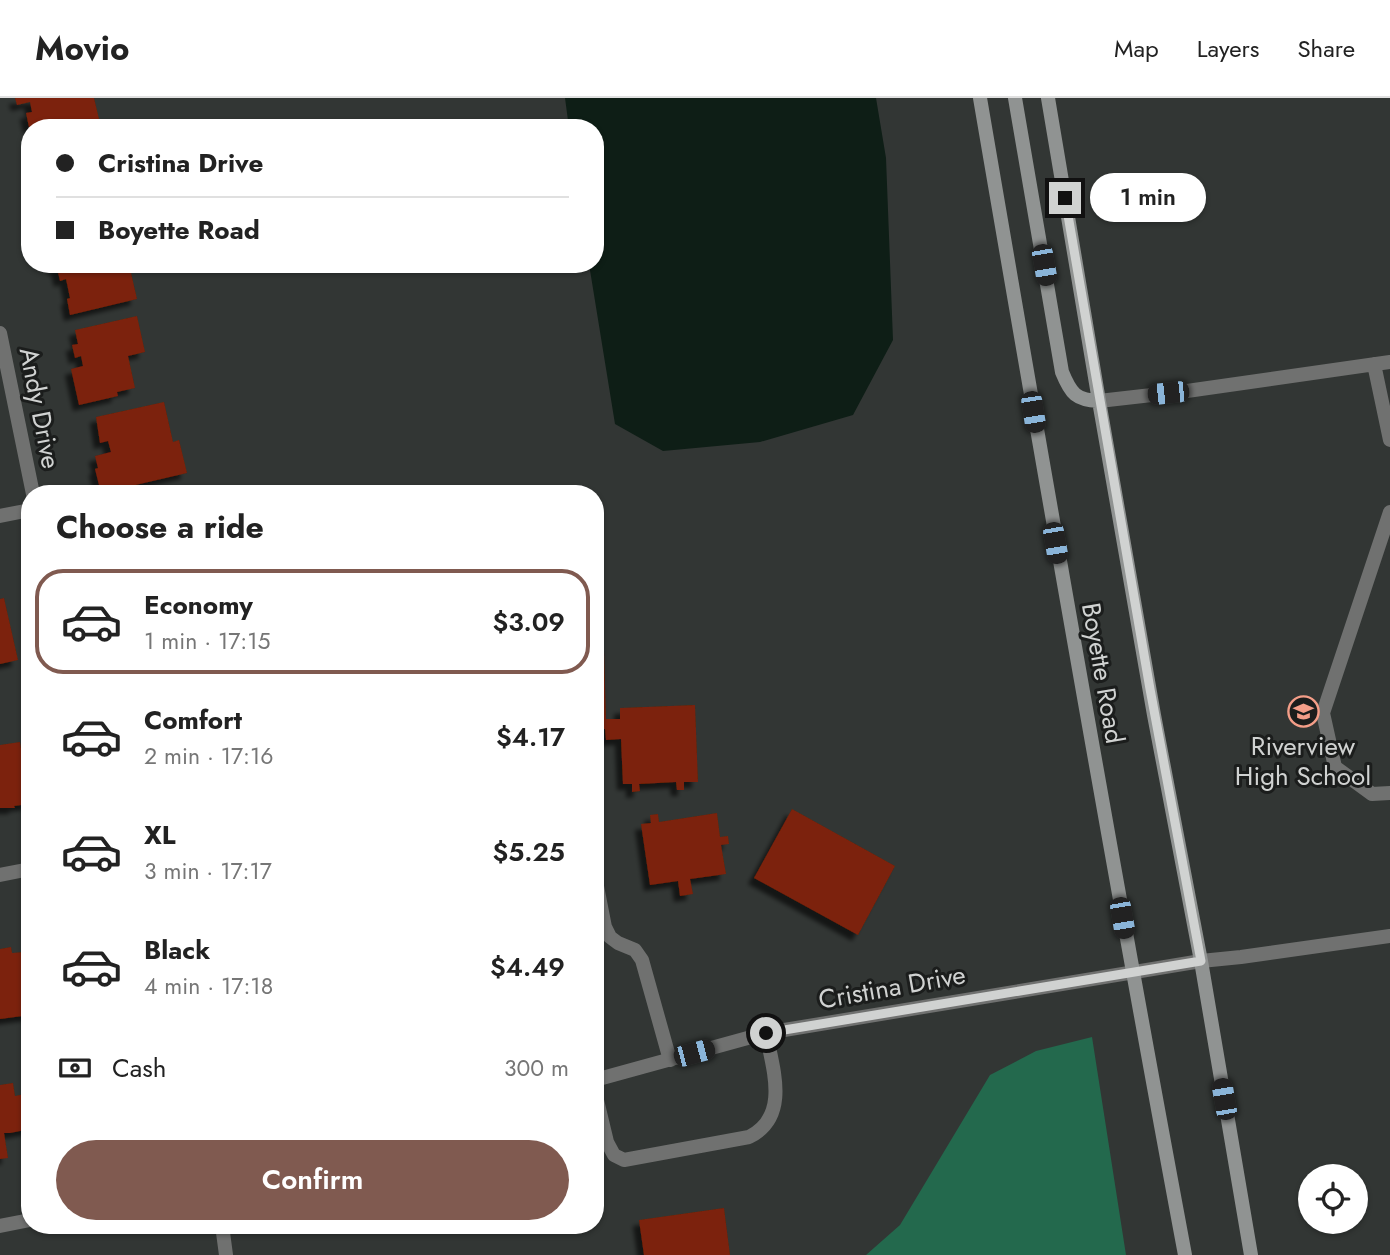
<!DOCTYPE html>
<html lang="en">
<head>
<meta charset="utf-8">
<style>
  body { margin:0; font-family:Jost,sans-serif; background:#f6f6f6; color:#222; height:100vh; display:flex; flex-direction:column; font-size:26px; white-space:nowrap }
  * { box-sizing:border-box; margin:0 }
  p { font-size:23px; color:#767676 }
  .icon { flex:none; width:38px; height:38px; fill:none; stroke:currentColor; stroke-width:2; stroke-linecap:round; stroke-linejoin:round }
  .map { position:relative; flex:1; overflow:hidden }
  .side { position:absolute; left:21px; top:387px; width:583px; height:749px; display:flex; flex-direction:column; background:#fff; border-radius:28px; box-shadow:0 2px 5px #0004 }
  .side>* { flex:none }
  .banner { position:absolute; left:21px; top:21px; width:583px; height:154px; border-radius:28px; box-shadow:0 2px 5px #0004; display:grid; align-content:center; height:154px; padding:0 35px; background:#fff }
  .fabs { position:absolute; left:1298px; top:1066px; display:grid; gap:14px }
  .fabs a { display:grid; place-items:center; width:70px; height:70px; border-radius:50%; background:#fff; box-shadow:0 2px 5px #0004; font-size:35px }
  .end { position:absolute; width:32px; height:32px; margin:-16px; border:9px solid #d0d2d1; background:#111; box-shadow:0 0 0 4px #111 }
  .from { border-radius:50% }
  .bubble { position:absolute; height:49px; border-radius:24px; background:#fff; box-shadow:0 2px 5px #0004; font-size:23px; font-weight:600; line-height:49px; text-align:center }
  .car { position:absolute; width:21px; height:42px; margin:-21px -10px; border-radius:9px; box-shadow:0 0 5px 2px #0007; background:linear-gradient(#222 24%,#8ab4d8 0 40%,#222 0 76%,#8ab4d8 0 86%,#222 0) }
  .banner b { display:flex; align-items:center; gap:24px; height:66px; font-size:26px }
  .banner b+b { border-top:2px solid #e0e0e0 }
  .banner i { width:18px; height:18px; background:#222 }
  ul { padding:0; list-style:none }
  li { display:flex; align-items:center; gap:21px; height:105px; margin:0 14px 10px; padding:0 21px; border:4px solid transparent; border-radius:28px }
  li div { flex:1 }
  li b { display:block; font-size:26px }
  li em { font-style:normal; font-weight:600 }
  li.current { border-color:#805a50 }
  li>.icon { width:63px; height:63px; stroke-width:1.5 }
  h2 { padding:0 35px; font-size:32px; line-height:84px }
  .pay { display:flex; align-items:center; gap:18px; height:77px; padding:0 35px; font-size:26px }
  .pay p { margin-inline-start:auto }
  .action { display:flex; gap:14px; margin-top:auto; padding:14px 35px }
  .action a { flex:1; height:80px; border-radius:42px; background:#805a50; color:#fff; font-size:28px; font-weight:600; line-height:80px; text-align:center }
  header { display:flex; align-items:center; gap:42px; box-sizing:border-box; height:98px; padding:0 35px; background:#fff; border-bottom:2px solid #e0e0e0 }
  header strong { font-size:33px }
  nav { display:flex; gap:38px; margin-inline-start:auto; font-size:24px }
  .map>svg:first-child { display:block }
  .green { fill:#23694d }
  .water { fill:#0e1e16 }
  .building { fill:#7b2108; filter:url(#shadow) }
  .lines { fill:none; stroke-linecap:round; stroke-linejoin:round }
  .lane { stroke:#707170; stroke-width:14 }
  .street { stroke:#707170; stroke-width:14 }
  .secondary { stroke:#909392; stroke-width:14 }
  .route { stroke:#d0d2d1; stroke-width:9 }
  .labels { text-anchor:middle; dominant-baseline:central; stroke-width:6; stroke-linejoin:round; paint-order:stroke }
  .street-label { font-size:26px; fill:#d0d2d1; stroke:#1b1d1c }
  .poi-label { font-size:26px; fill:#d0d2d1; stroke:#1b1d1c }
</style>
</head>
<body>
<header>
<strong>Movio</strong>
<nav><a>Map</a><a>Layers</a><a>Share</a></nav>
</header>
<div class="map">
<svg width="1390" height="1157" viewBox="0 0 1390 1157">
  <defs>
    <filter id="shadow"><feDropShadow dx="-6" dy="6" stdDeviation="2" flood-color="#0009"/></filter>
  </defs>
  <rect width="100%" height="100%" fill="#323634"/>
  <path class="green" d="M1092,939L1126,1157H866L900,1127L990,977L1036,953Z"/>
  <path class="water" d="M565,0H876L886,60L893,242L853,317L760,344L663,353L615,326L589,166H595V30H569Z"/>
  <path class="building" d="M15,0H94L100,25L80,30H35V28L29,29L26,15L32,14L30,4L17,7Z
    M53,166H129L137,201L70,217L67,201L70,200L66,181L60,183L57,170L54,171Z
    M137,218L145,254L128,258L135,290L117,294L118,298L79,307L71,271L83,268L81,258L75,260L72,247L78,246L75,232Z
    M164,304L173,344L179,342L187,375L101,395L95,371L98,370L95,358L111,354L108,343L100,345L96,319Z
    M4,500L18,562L0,566V501Z
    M598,553H604L606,621H620V610L695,607L698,684H684V692H677L676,684L639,686L640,693L632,694V686H623L621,641L606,642L605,631H600Z
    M20,644L29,706L14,708L15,710H0V647Z
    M792,711L895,768L858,837L754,780Z
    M717,715L720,739L728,738L729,746L721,747L726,776L690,781L693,796L680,798L678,783L650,787L641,726L651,725L650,717L658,716L659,724Z
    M11,849L12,855L24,854L30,894V917L0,921V851Z
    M13,985L15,998L30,995V1031L10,1035H4L8,1060L0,1061V987Z
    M724,1110L730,1157H644L639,1122Z"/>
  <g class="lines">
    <path class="lane" d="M1374,266L1390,342
      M1099,303L1187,293L1390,264
      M1390,414L1323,615L1335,669L1372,696L1390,695
      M595,778L605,829L610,839L618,845L635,852L642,862L670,962
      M1201,863L1241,859L1390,838
      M595,994L607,1044L614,1057L624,1062L749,1039C790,1019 773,971 766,935"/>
    <path class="street" d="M0,235L33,396
      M0,418L30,412
      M0,777L30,771
      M595,982L766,935L1201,863
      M222,1127L226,1157
      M0,1128L30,1122"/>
    <path class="secondary" d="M980,0C1046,386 1113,772 1185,1157
      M1015,0L1062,274C1071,296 1076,302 1099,303
      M1048,0L1099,303L1154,617L1201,863L1251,1157"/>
  </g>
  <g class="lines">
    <path class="route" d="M766,935L1201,863L1150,591L1065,100"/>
  </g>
  <defs>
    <symbol id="school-ring" viewBox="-11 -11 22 22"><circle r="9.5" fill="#1b1d1c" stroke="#f49e88" stroke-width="1.5"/><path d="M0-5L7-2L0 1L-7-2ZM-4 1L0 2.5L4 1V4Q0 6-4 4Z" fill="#f49e88"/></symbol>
  </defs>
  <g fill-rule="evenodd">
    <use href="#school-ring" x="1286" y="596" width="35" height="35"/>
  </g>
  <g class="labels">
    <g class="street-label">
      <text transform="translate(40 310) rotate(79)">Andy Drive</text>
      <text transform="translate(1103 575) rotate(80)">Boyette Road</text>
      <text transform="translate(892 889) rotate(-10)">Cristina Drive</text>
    </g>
    <g class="poi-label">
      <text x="1303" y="648">Riverview<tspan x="1303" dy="30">High School</tspan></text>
    </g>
  </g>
</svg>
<div class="fabs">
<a><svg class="icon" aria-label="locate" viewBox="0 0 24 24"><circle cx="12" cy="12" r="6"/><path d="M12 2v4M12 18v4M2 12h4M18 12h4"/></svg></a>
</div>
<i class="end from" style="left:766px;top:935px"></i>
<i class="end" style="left:1065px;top:100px"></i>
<div class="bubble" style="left:1090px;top:75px;width:116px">1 min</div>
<i class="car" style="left:1044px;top:167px;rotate:170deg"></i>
<i class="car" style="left:1168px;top:295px;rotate:264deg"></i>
<i class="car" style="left:1033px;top:314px;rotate:171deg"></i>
<i class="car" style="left:1055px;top:445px;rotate:170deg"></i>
<i class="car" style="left:1122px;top:820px;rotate:170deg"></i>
<i class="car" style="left:694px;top:955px;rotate:75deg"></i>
<i class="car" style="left:1224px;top:1001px;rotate:350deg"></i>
<div class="banner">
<b><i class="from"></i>Cristina Drive</b>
<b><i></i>Boyette Road</b>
</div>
<section class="side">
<h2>Choose a ride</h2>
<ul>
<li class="current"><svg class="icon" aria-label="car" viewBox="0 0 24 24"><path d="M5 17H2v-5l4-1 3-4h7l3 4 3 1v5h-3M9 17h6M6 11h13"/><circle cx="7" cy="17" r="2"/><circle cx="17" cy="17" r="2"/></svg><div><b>Economy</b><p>1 min · 17:15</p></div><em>$3.09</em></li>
<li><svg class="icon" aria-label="car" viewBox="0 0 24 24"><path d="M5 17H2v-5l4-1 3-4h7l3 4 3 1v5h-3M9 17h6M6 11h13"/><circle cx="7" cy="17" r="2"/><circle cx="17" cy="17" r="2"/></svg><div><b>Comfort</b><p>2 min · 17:16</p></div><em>$4.17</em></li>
<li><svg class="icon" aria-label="car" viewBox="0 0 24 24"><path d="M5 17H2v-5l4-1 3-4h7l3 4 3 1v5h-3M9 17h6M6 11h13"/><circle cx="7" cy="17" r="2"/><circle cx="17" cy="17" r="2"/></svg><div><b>XL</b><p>3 min · 17:17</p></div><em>$5.25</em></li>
<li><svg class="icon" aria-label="car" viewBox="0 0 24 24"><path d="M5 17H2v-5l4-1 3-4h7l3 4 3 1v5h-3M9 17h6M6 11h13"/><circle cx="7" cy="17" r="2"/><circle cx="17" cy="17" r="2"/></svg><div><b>Black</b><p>4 min · 17:18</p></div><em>$4.49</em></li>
</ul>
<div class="pay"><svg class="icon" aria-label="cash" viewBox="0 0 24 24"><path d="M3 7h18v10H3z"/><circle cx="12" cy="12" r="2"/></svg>Cash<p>300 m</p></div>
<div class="action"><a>Confirm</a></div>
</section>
</div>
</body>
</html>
